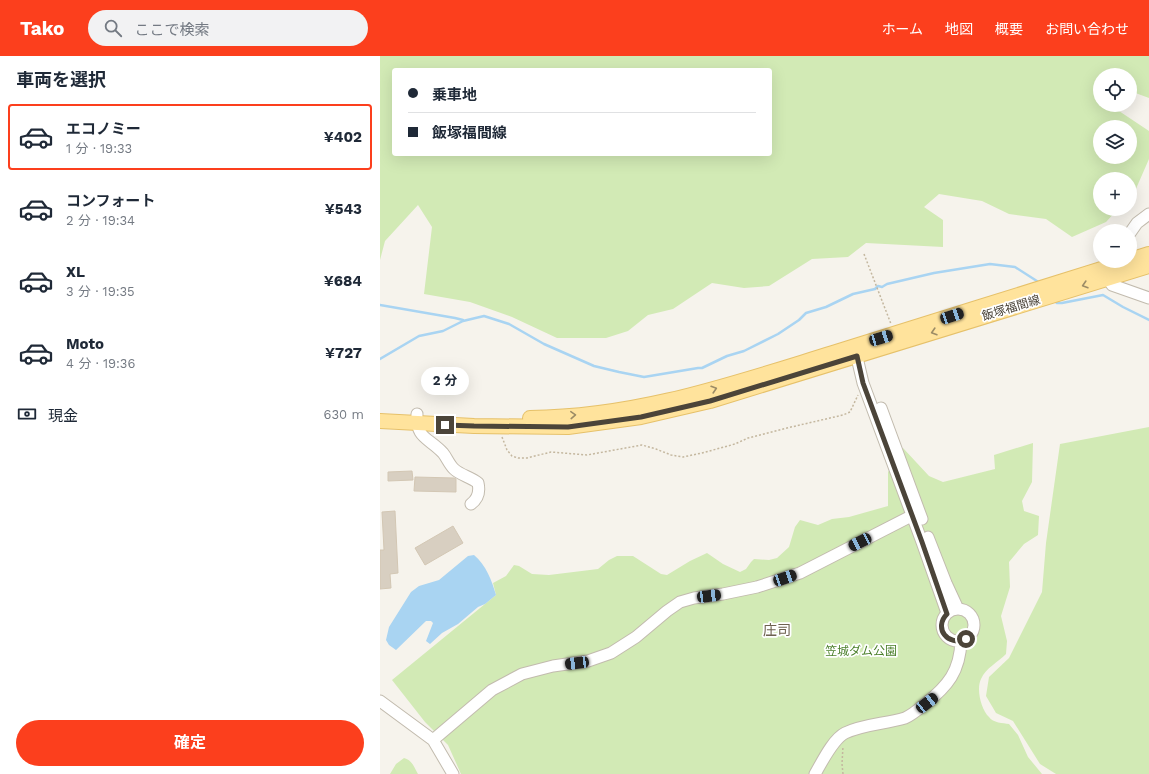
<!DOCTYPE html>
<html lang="ja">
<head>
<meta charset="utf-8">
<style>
  body { margin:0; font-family:"Work Sans","Noto Sans JP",sans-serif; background:#f2f2f3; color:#1f2937; height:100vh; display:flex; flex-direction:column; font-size:15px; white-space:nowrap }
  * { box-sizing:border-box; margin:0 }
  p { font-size:13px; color:#747a83 }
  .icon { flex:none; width:22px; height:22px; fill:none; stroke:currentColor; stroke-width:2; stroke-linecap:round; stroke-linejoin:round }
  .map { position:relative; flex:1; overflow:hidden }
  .details { display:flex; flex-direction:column; background:#fff; width:380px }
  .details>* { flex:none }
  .hud { position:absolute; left:12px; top:12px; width:380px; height:88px; border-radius:4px; box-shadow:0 4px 16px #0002; display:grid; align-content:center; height:88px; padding:0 16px; background:#fff }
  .tools { position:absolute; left:713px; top:12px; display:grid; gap:8px }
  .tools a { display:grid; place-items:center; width:44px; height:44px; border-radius:50%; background:#fff; box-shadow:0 4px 16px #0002; font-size:20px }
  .end { position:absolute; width:18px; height:18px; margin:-9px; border:5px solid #4b4439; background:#fff; box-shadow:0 0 0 2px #fff }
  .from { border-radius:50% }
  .bubble { position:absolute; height:28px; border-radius:14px; background:#fff; box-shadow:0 4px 16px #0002; font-size:13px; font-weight:700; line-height:28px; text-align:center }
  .car { position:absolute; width:12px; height:24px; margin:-12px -6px; border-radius:5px; box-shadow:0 0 3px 1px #0007; background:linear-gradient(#222 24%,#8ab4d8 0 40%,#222 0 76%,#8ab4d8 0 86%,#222 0) }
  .hud b { display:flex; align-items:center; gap:14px; height:38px; font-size:15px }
  .hud b+b { border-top:1px solid #e0e1e3 }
  .hud i { width:10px; height:10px; background:#1f2937 }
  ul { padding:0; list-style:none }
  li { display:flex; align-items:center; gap:12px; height:66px; margin:0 8px 6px; padding:0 8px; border:2px solid transparent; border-radius:4px }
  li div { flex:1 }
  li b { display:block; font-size:15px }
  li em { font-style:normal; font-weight:700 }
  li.on { border-color:#fc3f1d }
  li>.icon { width:36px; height:36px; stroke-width:1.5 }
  h2 { padding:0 16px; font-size:18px; line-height:48px }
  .pay { display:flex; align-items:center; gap:10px; height:44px; padding:0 16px; font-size:15px }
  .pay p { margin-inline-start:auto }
  .action { display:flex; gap:8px; margin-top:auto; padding:8px 16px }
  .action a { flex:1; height:46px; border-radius:24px; background:#fc3f1d; color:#fff; font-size:16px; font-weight:700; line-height:46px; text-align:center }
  header { display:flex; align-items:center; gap:24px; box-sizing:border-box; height:56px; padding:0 20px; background:#fc3f1d; color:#fff }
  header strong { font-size:19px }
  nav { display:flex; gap:22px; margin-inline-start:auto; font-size:14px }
  .search { width:280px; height:36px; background:#f2f2f3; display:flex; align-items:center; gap:10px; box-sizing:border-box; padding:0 14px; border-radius:22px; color:#747a83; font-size:15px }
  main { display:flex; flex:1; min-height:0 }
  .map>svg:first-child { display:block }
  .green { fill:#d2eab5; fill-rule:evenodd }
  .water { fill:#a9d4f2 }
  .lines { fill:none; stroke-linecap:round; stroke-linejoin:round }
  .stream { stroke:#a9d4f2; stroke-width:2.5 }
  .building { fill:#d8cfc1; stroke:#d3c7b4 }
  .minor-casing { stroke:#c2bbae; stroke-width:13 }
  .major-casing { stroke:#e6c16a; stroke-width:16 }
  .path { stroke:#c4b79f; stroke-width:1.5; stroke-dasharray:2 2; stroke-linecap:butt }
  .minor { stroke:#fff; stroke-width:11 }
  .major { stroke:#ffe39c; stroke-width:14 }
  .oneway { stroke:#9c8c66 }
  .route { stroke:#4b4439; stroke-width:5 }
  .labels { text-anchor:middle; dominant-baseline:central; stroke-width:3.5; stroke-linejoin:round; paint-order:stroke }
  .street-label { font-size:12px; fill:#4b4439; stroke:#fff }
  .park-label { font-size:12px; fill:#4a7f2a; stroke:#fff }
  .quarter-label { font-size:14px; fill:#6e6250; stroke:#fff }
</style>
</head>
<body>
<header>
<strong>Tako</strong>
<div class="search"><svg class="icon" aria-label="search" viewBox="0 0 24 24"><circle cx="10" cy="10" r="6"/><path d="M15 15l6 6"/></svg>ここで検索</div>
<nav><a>ホーム</a><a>地図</a><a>概要</a><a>お問い合わせ</a></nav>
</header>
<main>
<section class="details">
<h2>車両を選択</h2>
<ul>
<li class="on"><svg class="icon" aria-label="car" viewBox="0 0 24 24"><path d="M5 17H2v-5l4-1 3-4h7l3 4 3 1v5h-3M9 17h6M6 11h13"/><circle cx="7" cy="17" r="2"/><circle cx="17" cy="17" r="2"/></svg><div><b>エコノミー</b><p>1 分 · 19:33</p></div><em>¥402</em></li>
<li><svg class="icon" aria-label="car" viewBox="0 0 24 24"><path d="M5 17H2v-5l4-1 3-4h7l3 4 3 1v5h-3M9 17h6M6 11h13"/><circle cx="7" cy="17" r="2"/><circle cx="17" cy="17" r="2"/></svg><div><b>コンフォート</b><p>2 分 · 19:34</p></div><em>¥543</em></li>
<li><svg class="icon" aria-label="car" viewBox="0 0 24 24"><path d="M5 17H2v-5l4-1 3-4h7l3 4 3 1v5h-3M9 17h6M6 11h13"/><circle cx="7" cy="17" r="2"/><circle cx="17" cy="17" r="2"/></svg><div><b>XL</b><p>3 分 · 19:35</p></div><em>¥684</em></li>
<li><svg class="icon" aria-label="car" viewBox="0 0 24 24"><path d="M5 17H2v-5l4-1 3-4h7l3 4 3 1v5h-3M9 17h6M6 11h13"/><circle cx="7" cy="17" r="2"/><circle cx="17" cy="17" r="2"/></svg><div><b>Moto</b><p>4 分 · 19:36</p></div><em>¥727</em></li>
</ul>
<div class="pay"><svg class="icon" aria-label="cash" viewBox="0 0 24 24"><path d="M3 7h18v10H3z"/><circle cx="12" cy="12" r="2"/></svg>現金<p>630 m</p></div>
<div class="action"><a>確定</a></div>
</section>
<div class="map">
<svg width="769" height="718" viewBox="0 0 769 718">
  <rect width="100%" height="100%" fill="#f6f3ec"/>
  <path class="green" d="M0,0H769V42L750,35V19H720V49H730L769,75V103L755,135L750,141V123H720V153H738L726,166L692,181L666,163L629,158L602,145L559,138L544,151L563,164V191L486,187L468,201L432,203L389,230L364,232L332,227L293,253L268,259L248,275L226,282H177L132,261L90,246L44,238L52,171L38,149L5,185L0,204ZM14,14H390V98H14ZM720,71H750V101H720Z
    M769,371V718H676L660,708L633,665L616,657L606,640L609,621L629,602L662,536L666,487L680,388Z
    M653,387L652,426L642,445L644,455L659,460L658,479L644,488L629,506L630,531L621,560L627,585L626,598C618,606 606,612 601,623C596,633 601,653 609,661C613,667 623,667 629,668L638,679L648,701L662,718H81L68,689L45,666L12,624L116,539L113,527L126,520L134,509L139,510L152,518L169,519L218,513L229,504L237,500H253L281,518L287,519L310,505L327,497L343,508L360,516L366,513L371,506L374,503L389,504L397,502L409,491L415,471L420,464L438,469L452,463L469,461L508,450V416L523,392L549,420L563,426L615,413L614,399Z
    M24,702C32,704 34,711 38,718H10L16,708Z"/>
  <path class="water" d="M94,499C106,509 112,525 116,539L105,548L98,551L78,568L62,577L50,588L46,585L53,567L51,565H46L16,594L9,589L6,584L9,571L31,536L39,530L59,524L88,500Z"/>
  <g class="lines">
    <path class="stream" d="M675,245L677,247H682L723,239L743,251L769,264
      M0,249L75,262L83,264
      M0,303L39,280L63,275L83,265L104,260L129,268L164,288L214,310L239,316L264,321L318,312H322L347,300L364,295L398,278L419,264L426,257L446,251L473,238L495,233L498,230L502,231L507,228L554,217L610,208L635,211L660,227"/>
  </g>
  <path class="building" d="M32,415L33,424L8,425V416Z
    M35,421L74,422L76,423V436L34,435Z
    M15,455L18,517L10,518L11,532L0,533V494H4L2,456Z
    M73,470L83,487L45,509L35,492Z"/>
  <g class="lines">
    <defs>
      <path id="minor" d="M750,177L757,167L769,158
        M727,222L732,229L769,242
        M475,293L483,327L542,486L567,557
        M501,352L542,463
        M37,358C36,383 48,381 63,397C67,402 69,408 74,413C80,419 91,421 98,427C100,436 98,443 91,448
        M548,481L566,527L578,553
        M562 569a16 16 0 1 1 32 0a16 16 0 1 1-32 0Z
        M0,645L53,684L112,634L142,618L173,610L208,605L231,597L256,581L287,555L300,546L314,542L343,538L377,531L420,517L539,456
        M53,684L73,718
        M435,718C442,706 453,683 465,677C484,668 505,668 525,662C532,659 539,653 545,648C568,630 580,615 581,585"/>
      <path id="major" d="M750,204L769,198
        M150,362C258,361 352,328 453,297C551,266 649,236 747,205
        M0,365L94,370L188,371L261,361L330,345L769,210"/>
    </defs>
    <use href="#minor" class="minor-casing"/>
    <use href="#major" class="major-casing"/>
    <path class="path" d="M484,198L511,268
      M122,381L127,394L132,400L138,402H147L171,396L207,399L262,389L276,393L291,399L303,401L322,397L355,388L368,382L407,372L463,359L470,356L478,339
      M463,718L462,708L463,690"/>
    <use href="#minor" class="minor"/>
    <use href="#major" class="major"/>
  </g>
  <defs><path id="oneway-chevron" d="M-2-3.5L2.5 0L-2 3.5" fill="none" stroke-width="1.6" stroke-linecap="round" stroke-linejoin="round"/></defs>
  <g class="oneway">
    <use href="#oneway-chevron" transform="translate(705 229) rotate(163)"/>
    <use href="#oneway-chevron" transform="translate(554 276) rotate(163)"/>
    <use href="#oneway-chevron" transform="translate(334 333) rotate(-17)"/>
    <use href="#oneway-chevron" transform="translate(193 359) rotate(-3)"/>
  </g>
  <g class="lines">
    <path class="route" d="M65,369L94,370L188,371L261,361L330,345L477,300L483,327L542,486L567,558C553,572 568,591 586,583"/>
  </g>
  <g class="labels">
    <g class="street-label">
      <text transform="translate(631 252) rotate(-17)">飯塚福間線</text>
    </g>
    <g class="park-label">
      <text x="481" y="595">笠城ダム公園</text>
    </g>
    <g class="quarter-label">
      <text x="397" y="574">庄司</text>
    </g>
  </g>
</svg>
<div class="tools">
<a><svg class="icon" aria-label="locate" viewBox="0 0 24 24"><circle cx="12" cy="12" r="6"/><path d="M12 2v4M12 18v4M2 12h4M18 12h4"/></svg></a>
<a><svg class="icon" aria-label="layers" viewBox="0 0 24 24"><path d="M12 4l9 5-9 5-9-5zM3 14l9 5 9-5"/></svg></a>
<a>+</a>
<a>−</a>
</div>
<i class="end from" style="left:586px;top:583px"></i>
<i class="end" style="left:65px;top:369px"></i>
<div class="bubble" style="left:41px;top:311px;width:48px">2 分</div>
<i class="car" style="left:572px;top:260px;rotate:72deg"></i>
<i class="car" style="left:501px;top:282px;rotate:73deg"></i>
<i class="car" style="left:480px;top:486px;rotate:243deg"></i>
<i class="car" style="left:405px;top:522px;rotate:71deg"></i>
<i class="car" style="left:329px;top:540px;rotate:83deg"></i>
<i class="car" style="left:197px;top:607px;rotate:263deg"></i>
<i class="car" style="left:547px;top:647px;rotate:52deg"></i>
<div class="hud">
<b><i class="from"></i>乗車地</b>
<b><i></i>飯塚福間線</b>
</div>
</div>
</main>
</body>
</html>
